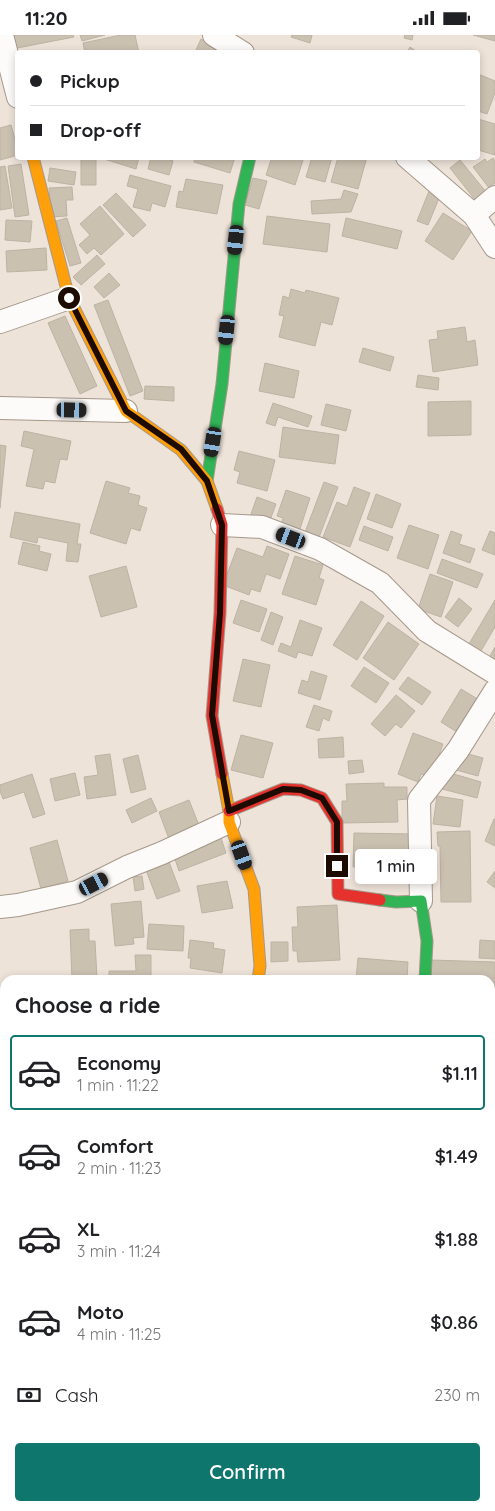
<!DOCTYPE html>
<html lang="en">
<head>
<meta charset="utf-8">
<style>
  body { margin:0; font-family:Quicksand,sans-serif; background:#f2f2f2; color:#202124; height:100vh; display:flex; flex-direction:column; font-size:19px; white-space:nowrap }
  * { box-sizing:border-box; margin:0 }
  p { font-size:16px; color:#757577 }
  .icon { flex:none; width:28px; height:28px; fill:none; stroke:currentColor; stroke-width:2; stroke-linecap:round; stroke-linejoin:round }
  .map { position:relative; flex:1; overflow:hidden }
  .sheet { position:absolute; left:0px; top:940px; width:495px; height:536px; display:flex; flex-direction:column; background:#fff; border-radius:15px 15px 0 0; box-shadow:0 2px 8px #0003 }
  .sheet>* { flex:none }
  .top-card { position:absolute; left:15px; top:15px; width:465px; height:110px; border-radius:5px; box-shadow:0 2px 8px #0003; display:grid; align-content:center; height:110px; padding:0 15px; background:#fff }
  .end { position:absolute; width:22px; height:22px; margin:-11px; border:6px solid #1d0b00; background:#fff; box-shadow:0 0 0 2px #fff }
  .from { border-radius:50% }
  .bubble { position:absolute; height:35px; border-radius:5px; background:#fff; box-shadow:0 2px 8px #0003; font-size:16px; font-weight:600; line-height:35px; text-align:center }
  .car { position:absolute; width:15px; height:30px; margin:-15px -8px; border-radius:6px; box-shadow:0 0 4px 1px #0007; background:linear-gradient(#222 24%,#8ab4d8 0 40%,#222 0 76%,#8ab4d8 0 86%,#222 0) }
  .top-card b { display:flex; align-items:center; gap:18px; height:48px; font-size:19px }
  .top-card b+b { border-top:1px solid #e0e0e0 }
  .top-card i { width:12px; height:12px; background:#202124 }
  ul { padding:0; list-style:none }
  li { display:flex; align-items:center; gap:15px; height:75px; margin:0 10px 8px; padding:0 5px; border:2px solid transparent; border-radius:5px }
  li div { flex:1 }
  li b { display:block; font-size:19px }
  li em { font-style:normal; font-weight:600 }
  li.selected { border-color:#0f766e }
  li>.icon { width:45px; height:45px; stroke-width:1.5 }
  h2 { padding:0 15px; font-size:22px; line-height:60px }
  .pay { display:flex; align-items:center; gap:12px; height:55px; padding:0 15px; font-size:19px }
  .pay p { margin-inline-start:auto }
  .primary-button { display:flex; gap:10px; margin-top:auto; padding:10px 15px }
  .primary-button a { flex:1; height:58px; border-radius:5px; background:#0f766e; color:#fff; font-size:20px; font-weight:600; line-height:58px; text-align:center }
  .status { display:flex; justify-content:space-between; align-items:center; height:35px; padding:0 25px; background:#fff; direction:ltr }
  .status svg { height:14px; fill:currentColor }
  .map>svg:first-child { display:block }
  .building { fill:#cbc1b1; stroke:#bdb3a3 }
  .lines { fill:none; stroke-linecap:round; stroke-linejoin:round }
  .street-casing { stroke:#a5988a; stroke-width:24 }
  .fast-casing { stroke:#a5988a; stroke-width:13 }
  .slow-casing { stroke:#a5988a; stroke-width:13 }
  .jam-casing { stroke:#a5988a; stroke-width:13 }
  .street { stroke:#fcfbf9; stroke-width:22 }
  .fast { stroke:#30b455; stroke-width:11 }
  .slow { stroke:#ff9f0a; stroke-width:11 }
  .jam { stroke:#e5322d; stroke-width:11 }
  .route { stroke:#1d0b00; stroke-width:6 }
</style>
</head>
<body>
<div class="status"><b>11:20</b><svg viewBox="0 0 49 12"><path d="M0 12V9h3v3zM5 12V6h3v6zM10 12V3h3v9zM15 12V0h3v12zM26 1h20v11H26zM47 4h2v5h-2z"/></svg></div>
<div class="map">
<svg width="495" height="1476" viewBox="0 0 495 1476">
  <rect width="100%" height="100%" fill="#eee3d9"/>
  <path class="building" d="M10,0H73L74,2L12,14Z
    M80,0H105L82,6Z
    M121,0H135L139,18H85L83,8Z
    M292,0H312L310,8L291,2Z
    M405,0H413L412,5L404,3Z
    M473,0H495V6Z
    M201,4L227,18L195,17Z
    M410,12L419,18H407Z
    M478,39L495,46V58L487,79L478,76Z
    M478,84L495,89V120L478,115Z
    M11,90L18,114V120L0,125V93Z
    M98,122H139L136,134Z
    M151,122H162L173,126L169,140L148,134Z
    M195,122H227L234,125L230,138L194,127Z
    M272,122H304L295,150L266,140Z
    M312,122H332L325,147L306,142Z
    M338,122H367L358,154L331,147Z
    M81,123H96V150H81Z
    M493,123L495,126V148L489,153L473,132L485,124L487,127Z
    M460,125L487,158L476,166L450,133Z
    M21,129L29,180L15,182L8,131Z
    M5,131L12,173L0,175V132Z
    M50,133L76,137L74,150L48,146Z
    M130,140L171,151L165,172L152,168L150,176L133,172L138,154L127,151Z
    M253,143L267,146L259,174L245,170Z
    M186,144L223,150L217,179L176,172L179,156L183,157Z
    M431,151L442,156L428,190L417,186Z
    M72,152L73,165H66L67,181L51,182L49,153Z
    M344,155L358,159L351,177L312,179L311,166L341,164Z
    M116,158L146,190L133,202L103,170Z
    M100,171L124,199L101,220L94,213L87,219L79,210L90,200L80,189Z
    M443,178L472,196L453,225L425,206Z
    M267,181L330,189L327,217L263,209Z
    M67,183L81,228L70,231L56,186Z
    M346,183L402,196L397,214L342,201Z
    M6,185L32,186L30,207L5,205Z
    M46,213L47,235L7,237L6,216Z
    M97,220L105,229L81,250L73,242Z
    M109,238L120,250L104,263L94,252Z
    M291,254L305,258L306,255L339,263L332,290L321,287L315,311L279,302L284,281L279,280L283,261L289,263Z
    M108,265L143,356L130,361L94,270Z
    M65,281L97,351L80,359L48,288Z
    M465,292L467,307L475,305L478,330L433,337L429,305L438,304L437,296Z
    M363,313L394,322L390,336L359,327Z
    M265,328L299,336L294,363L259,356Z
    M418,340L439,343L438,355L416,352Z
    M145,351L174,352V366L144,364Z
    M471,366V400L428,401V367Z
    M273,368L312,381L308,392L278,382L275,391L266,388Z
    M326,369L351,375L346,396L321,390Z
    M283,392L339,400L335,429L279,422Z
    M24,396L71,406L67,425L60,424L55,448L45,446L43,454L26,451L34,414L21,411Z
    M0,410L6,411L0,473Z
    M239,416L275,425L267,456L237,448L240,437L234,435Z
    M106,446L130,453L128,458L140,461L138,470L147,473L140,496L131,493L126,509L90,498Z
    M324,447L338,452L318,505L304,500Z
    M354,452L370,458L350,512L323,502L337,467L347,471Z
    M286,455L310,463L298,500L280,494L283,483L277,481Z
    M376,459L401,469L392,493L367,484Z
    M257,462L276,469L269,488L250,482Z
    M15,477L80,489L77,509H81L78,527L66,526L68,508L38,502L37,508L10,502Z
    M409,490L439,500L428,534L397,523Z
    M364,491L393,502L388,516L359,505Z
    M451,496L462,500L459,509L475,514L470,528L443,518Z
    M490,496L495,498V520L482,515Z
    M23,507L40,511L39,516L51,519L47,536L18,529Z
    M267,511L289,519L280,544L266,539L260,557L251,554L249,560L223,550L237,513L263,522Z
    M295,521L323,530L319,543L324,545L316,570L282,559Z
    M442,524L483,539L477,553L437,538Z
    M126,531L137,572L101,582L89,541Z
    M430,539L453,547L441,582L418,574Z
    M459,563L472,574L458,592L445,582Z
    M241,565L267,574L259,597L233,588Z
    M495,565V592L478,621L466,614Z
    M361,566L384,581L357,625L333,610Z
    M271,577L283,582L273,610L261,605Z
    M300,585L322,593L312,621L298,617L296,623L278,616L281,608L291,612Z
    M388,587L419,609L394,645L363,623Z
    M495,612V631L487,626Z
    M243,624L270,630L261,672L233,666Z
    M364,632L389,648L376,668L351,651Z
    M311,636L327,641L320,665L298,658L302,645L308,647Z
    M408,642L431,657L422,670L399,654Z
    M461,654L481,666L460,699L441,687Z
    M396,660L415,676L401,693L396,689L385,701L371,689Z
    M314,670L332,676L329,686L323,683L319,696L306,692Z
    M413,698L443,709L431,742L421,739L418,747L398,739Z
    M241,700L273,708L263,743L231,735Z
    M343,702L344,722L319,723L318,704Z
    M461,717L483,723L478,741L456,735Z
    M110,719L116,760L87,764L84,742L98,740L95,721Z
    M138,720L146,754L131,758L123,724Z
    M362,725L364,737L349,739L348,726Z
    M447,737L481,747L477,763L442,754Z
    M75,738L80,760L55,766L50,744Z
    M32,739L45,779L33,783L24,757L3,764L0,756V750Z
    M384,748V752H407V764L397,765L398,787L342,788V766H347L346,749Z
    M437,761L463,765L460,792L433,789Z
    M151,763L157,776L132,788L126,775Z
    M189,765L200,793L169,804L159,777Z
    M494,784H495V811L485,806Z
    M470,796L471,867H441L440,811H438L437,797Z
    M354,798L412,799V832H353Z
    M221,803L226,818L179,836L174,821Z
    M57,805L68,846L41,854L30,813Z
    M169,827L180,856L157,864L146,835Z
    M495,836V853L487,847Z
    M142,841L144,854L135,856L133,842Z
    M227,846L233,873L202,878L197,851Z
    M141,866L144,902L133,903L134,909L115,911L111,869Z
    M337,870L340,925L298,927L297,916H293L292,892H298L297,872Z
    M149,889L184,891L183,916L147,914Z
    M89,894V906H95L97,943L72,945L70,895Z
    M190,905L214,908L213,913L225,915L222,938L190,933L191,923H188Z
    M480,905L495,906V924L479,923Z
    M271,907H288V926L271,927Z
    M135,920H151V945H109V936H136Z
    M358,923L408,927L407,945H356Z
    M431,925L495,927V961H490V945H431Z
    M495,1118V1136L490,1140V1121Z
    M0,1395H5V1444L0,1443Z
    M70,1471H99L100,1476H71Z
    M130,1471H163L164,1476H131Z
    M259,1471H287V1476H259Z
    M376,1471H405L404,1476H376Z"/>
  <g class="lines">
    <defs>
      <path id="street" d="M2,0L18,62
        M214,0L243,18
        M407,122L474,180L495,212
        M474,180L495,162
        M0,287L69,263
        M0,373L126,376
        M222,490L262,492L320,514L380,548L427,596L495,638
        M421,866L419,765L458,715L495,656
        M0,872L18,870L77,857L127,832L162,818L229,787
        M490,1009H495
        M490,1095L495,1092
        M195,1471L196,1476"/>
      <path id="fast" d="M207,446L222,349L239,169L250,122
        M380,865L396,867L421,866L427,906L425,945"/>
      <path id="slow" d="M33,122L69,263L126,376L181,415L207,446L217,474
        M222,739L229,776V787L254,854L260,931L258,945"/>
      <path id="jam" d="M217,474L222,490L220,578L212,681L222,739
        M229,776L283,754L301,755L322,763L337,787L338,859L380,865"/>
    </defs>
    <use href="#street" class="street-casing"/>
    <use href="#fast" class="fast-casing"/>
    <use href="#slow" class="slow-casing"/>
    <use href="#jam" class="jam-casing"/>
    <use href="#street" class="street"/>
    <use href="#fast" class="fast"/>
    <use href="#slow" class="slow"/>
    <use href="#jam" class="jam"/>
  </g>
  <g class="lines">
    <path class="route" d="M69,263L126,376L181,414L207,446L222,490L220,578L212,680L229,776L283,754L301,755L322,763L337,787V831"/>
  </g>
</svg>
<i class="end from" style="left:69px;top:263px"></i>
<i class="end" style="left:337px;top:831px"></i>
<div class="bubble" style="left:355px;top:814px;width:82px">1 min</div>
<i class="car" style="left:236px;top:205px;rotate:186deg"></i>
<i class="car" style="left:227px;top:295px;rotate:186deg"></i>
<i class="car" style="left:72px;top:375px;rotate:91deg"></i>
<i class="car" style="left:213px;top:407px;rotate:189deg"></i>
<i class="car" style="left:291px;top:503px;rotate:291deg"></i>
<i class="car" style="left:242px;top:820px;rotate:160deg"></i>
<i class="car" style="left:94px;top:849px;rotate:63deg"></i>
<div class="top-card">
<b><i class="from"></i>Pickup</b>
<b><i></i>Drop-off</b>
</div>
<section class="sheet">
<h2>Choose a ride</h2>
<ul>
<li class="selected"><svg class="icon" aria-label="car" viewBox="0 0 24 24"><path d="M5 17H2v-5l4-1 3-4h7l3 4 3 1v5h-3M9 17h6M6 11h13"/><circle cx="7" cy="17" r="2"/><circle cx="17" cy="17" r="2"/></svg><div><b>Economy</b><p>1 min · 11:22</p></div><em>$1.11</em></li>
<li><svg class="icon" aria-label="car" viewBox="0 0 24 24"><path d="M5 17H2v-5l4-1 3-4h7l3 4 3 1v5h-3M9 17h6M6 11h13"/><circle cx="7" cy="17" r="2"/><circle cx="17" cy="17" r="2"/></svg><div><b>Comfort</b><p>2 min · 11:23</p></div><em>$1.49</em></li>
<li><svg class="icon" aria-label="car" viewBox="0 0 24 24"><path d="M5 17H2v-5l4-1 3-4h7l3 4 3 1v5h-3M9 17h6M6 11h13"/><circle cx="7" cy="17" r="2"/><circle cx="17" cy="17" r="2"/></svg><div><b>XL</b><p>3 min · 11:24</p></div><em>$1.88</em></li>
<li><svg class="icon" aria-label="car" viewBox="0 0 24 24"><path d="M5 17H2v-5l4-1 3-4h7l3 4 3 1v5h-3M9 17h6M6 11h13"/><circle cx="7" cy="17" r="2"/><circle cx="17" cy="17" r="2"/></svg><div><b>Moto</b><p>4 min · 11:25</p></div><em>$0.86</em></li>
</ul>
<div class="pay"><svg class="icon" aria-label="cash" viewBox="0 0 24 24"><path d="M3 7h18v10H3z"/><circle cx="12" cy="12" r="2"/></svg>Cash<p>230 m</p></div>
<div class="primary-button"><a>Confirm</a></div>
</section>
</div>
</body>
</html>
